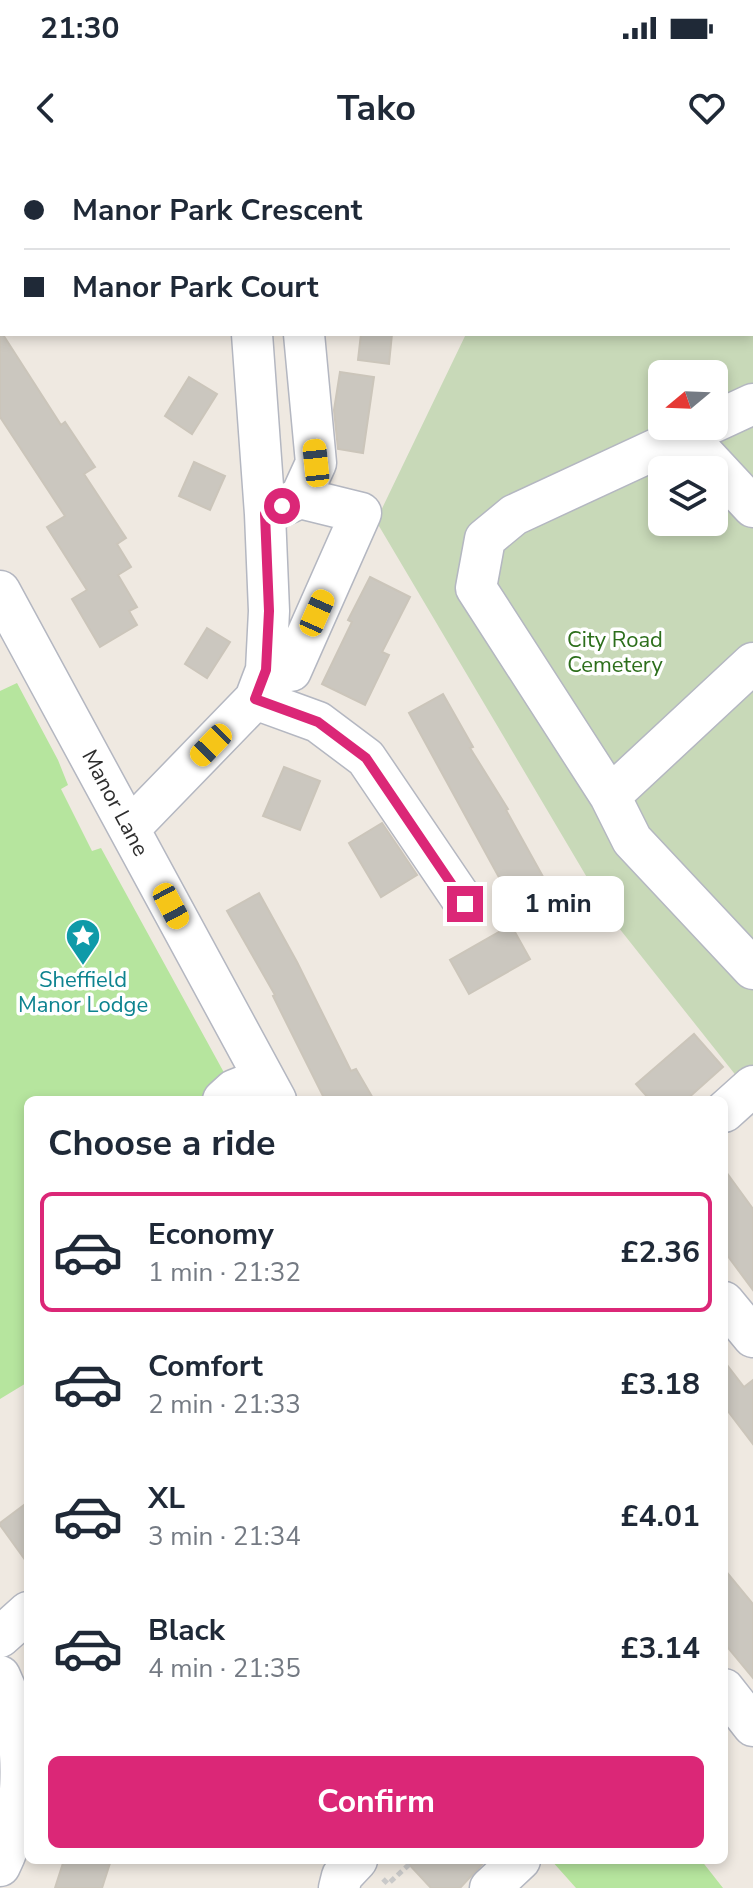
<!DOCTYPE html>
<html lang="en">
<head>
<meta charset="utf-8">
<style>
  body { margin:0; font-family:"Nunito Sans",sans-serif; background:#f2f2f3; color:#1f2937; height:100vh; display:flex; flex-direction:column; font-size:30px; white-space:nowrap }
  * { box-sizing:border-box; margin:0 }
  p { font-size:26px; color:#747a83 }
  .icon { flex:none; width:44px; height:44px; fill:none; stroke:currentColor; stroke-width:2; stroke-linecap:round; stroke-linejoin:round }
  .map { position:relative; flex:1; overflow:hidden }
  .drawer { position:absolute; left:24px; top:936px; width:704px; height:768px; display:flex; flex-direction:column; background:#fff; border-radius:12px; box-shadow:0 4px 12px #0003 }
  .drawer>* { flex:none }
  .banner { position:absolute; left:0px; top:0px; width:754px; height:176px; box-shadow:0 4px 12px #0003; display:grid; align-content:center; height:176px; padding:0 24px; background:#fff }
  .needle { width:52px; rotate:251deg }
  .fabs { position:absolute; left:648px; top:200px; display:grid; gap:16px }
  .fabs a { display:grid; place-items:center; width:80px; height:80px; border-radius:12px; background:#fff; box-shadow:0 4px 12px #0003; font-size:40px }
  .end { position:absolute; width:36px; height:36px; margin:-18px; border:10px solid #db2777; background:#fff; box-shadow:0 0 0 4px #fff }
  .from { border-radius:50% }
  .bubble { position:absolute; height:56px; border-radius:12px; background:#fff; box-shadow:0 4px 12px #0003; font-size:26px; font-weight:700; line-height:56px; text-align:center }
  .car { position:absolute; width:24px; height:48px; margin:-24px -12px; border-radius:10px; box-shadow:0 0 6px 2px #0007; background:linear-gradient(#f5c518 24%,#345 0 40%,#f5c518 0 76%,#345 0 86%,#f5c518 0) }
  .banner b { display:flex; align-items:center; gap:28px; height:76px; font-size:30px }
  .banner b+b { border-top:2px solid #e0e1e3 }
  .banner i { width:20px; height:20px; background:#1f2937 }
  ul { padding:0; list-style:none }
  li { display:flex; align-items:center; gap:24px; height:120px; margin:0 16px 12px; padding:0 8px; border:4px solid transparent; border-radius:12px }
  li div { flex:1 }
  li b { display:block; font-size:30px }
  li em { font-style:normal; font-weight:700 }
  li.on { border-color:#db2777 }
  li>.icon { width:72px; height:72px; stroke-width:1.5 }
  h2 { padding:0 24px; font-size:36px; line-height:96px }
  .cta { display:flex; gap:16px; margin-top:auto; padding:16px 24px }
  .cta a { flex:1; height:92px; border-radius:12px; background:#db2777; color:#fff; font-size:32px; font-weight:700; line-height:92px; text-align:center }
  .status { display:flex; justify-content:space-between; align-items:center; height:56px; padding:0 40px; background:#fff; direction:ltr }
  .status svg { height:22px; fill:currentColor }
  header { display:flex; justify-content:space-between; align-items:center; height:104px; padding:0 24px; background:#fff; font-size:36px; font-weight:700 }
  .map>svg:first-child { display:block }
  .green { fill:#b6e59e }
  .cemetery { fill:#c8d9b8; fill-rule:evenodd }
  .building { fill:#cbc7bf; stroke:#cbc5ba; stroke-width:2 }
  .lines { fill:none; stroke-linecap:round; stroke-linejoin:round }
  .minor-casing { stroke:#b4b7c1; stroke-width:43 }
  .path { stroke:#c9c9c9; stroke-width:5; stroke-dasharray:6 4; stroke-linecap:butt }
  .minor { stroke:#fff; stroke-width:40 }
  .route { stroke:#db2777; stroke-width:10 }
  .labels { text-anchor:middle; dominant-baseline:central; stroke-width:7; stroke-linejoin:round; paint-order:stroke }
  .park-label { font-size:22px; fill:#2c6e1b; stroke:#fff }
  .street-label { font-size:22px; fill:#2e2e2e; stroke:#fff }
  .culture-label { font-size:22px; fill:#0d838f; stroke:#fff }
</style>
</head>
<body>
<div class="status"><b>21:30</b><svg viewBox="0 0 49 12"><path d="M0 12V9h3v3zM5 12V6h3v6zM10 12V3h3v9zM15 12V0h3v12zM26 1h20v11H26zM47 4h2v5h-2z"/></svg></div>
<header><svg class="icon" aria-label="back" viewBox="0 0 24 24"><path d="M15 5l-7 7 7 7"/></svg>Tako<svg class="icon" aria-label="heart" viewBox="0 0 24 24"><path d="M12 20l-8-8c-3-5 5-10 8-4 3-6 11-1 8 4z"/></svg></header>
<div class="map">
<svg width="753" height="1728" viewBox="0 0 753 1728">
  <rect width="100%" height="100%" fill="#efe9e1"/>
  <path class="green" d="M17,523L58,600L68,625L61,629L92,691L101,688L239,940H28V1222L0,1239V531Z
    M551,1700H701L723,1728H576Z"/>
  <path class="cemetery" d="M550,0H753V937L611,758L376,361L466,174H752V2H549ZM662,214H714V266H662ZM662,310H714V362H662Z"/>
  <path class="building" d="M0,170L61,265L65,262L95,307L84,314L126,378L117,384L131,407L118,415L137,447L129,451L137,465L100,487L72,439L87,430L47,367L65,356L0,257Z
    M361,174H392L389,204L358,200Z
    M340,212L374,217L363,293L338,289L334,250Z
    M189,217L217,234L192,274L165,256Z
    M194,302L225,316L210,350L179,336Z
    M370,417L410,437L382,492L389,495L365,545L322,524L352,462L348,460Z
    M207,468L230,482L207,518L185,504Z
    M443,534L473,587L470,588L508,649L506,650L546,722L512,741L409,553Z
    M284,607L320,621L300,670L263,656Z
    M382,663L417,715L381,737L349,683Z
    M259,733L297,802L351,911L356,909L374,940H325L273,836L275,835L227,751Z
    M511,765L530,799L469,834L450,800Z
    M694,874L723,907L686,940H650L636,924Z
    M724,1009L753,1049V1130L724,1091Z
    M724,1201L744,1227L753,1220V1284L724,1246Z
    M28,1342V1404L0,1365V1363Z
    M724,1409L753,1444V1518L724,1483Z
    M64,1700H111L102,1728H55Z
    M405,1700H486L460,1728H431Z"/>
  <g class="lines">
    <defs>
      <path id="minor" d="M33,0L36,2
        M372,0L373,2
        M317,2L318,0
        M714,262L753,244
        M686,275L753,347
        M276,349L300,338L316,303L304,174
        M0,431L276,940
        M753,503L610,636L632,680L753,809
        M266,510L291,511L361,353L300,338
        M255,539L318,562L366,598L465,744
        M610,636L476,428L485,379L514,355L706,266
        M129,669L255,539L266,510L269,451L265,354L252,174
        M223,940L234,930L264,918
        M724,952L753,926
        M724,1142L753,1177
        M0,1477L28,1452
        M0,1516C27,1573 28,1649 0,1706
        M724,1529L753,1566
        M339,1728L342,1716L357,1700
        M490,1728L520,1700"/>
    </defs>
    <use href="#minor" class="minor-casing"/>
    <path class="path" d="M383,1719L388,1724L414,1700"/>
    <use href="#minor" class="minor"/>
  </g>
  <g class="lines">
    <path class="route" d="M282,346L265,354L269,451L266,510L255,539L318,562L366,598L465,744"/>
  </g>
  <defs>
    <symbol id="sight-pin" viewBox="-11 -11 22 30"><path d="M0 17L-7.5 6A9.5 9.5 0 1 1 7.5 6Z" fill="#0f9aa8" stroke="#fff"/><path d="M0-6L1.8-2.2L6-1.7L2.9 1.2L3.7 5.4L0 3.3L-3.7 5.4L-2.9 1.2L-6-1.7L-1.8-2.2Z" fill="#fff"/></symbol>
  </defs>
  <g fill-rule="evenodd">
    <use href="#sight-pin" x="63" y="756" width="40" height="54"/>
  </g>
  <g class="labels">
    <g class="park-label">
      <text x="615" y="480">City Road<tspan x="615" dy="25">Cemetery</tspan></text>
    </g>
    <g class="street-label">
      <text transform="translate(115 643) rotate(62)">Manor Lane</text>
    </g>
    <g class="culture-label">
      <text x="83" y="820">Sheffield<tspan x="83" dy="25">Manor Lodge</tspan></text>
    </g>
  </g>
</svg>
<div class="fabs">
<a><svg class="needle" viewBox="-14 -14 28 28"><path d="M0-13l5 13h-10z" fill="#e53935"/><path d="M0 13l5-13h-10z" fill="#747a83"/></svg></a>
<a><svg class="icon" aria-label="layers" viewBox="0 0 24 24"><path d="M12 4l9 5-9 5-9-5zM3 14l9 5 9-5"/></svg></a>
</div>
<i class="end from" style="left:282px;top:346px"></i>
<i class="end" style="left:465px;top:744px"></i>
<div class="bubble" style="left:492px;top:716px;width:132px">1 min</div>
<i class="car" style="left:316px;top:303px;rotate:354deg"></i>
<i class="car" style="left:317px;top:453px;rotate:24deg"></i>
<i class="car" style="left:211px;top:585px;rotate:224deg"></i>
<i class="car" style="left:171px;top:746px;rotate:152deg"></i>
<div class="banner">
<b><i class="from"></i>Manor Park Crescent</b>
<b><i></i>Manor Park Court</b>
</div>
<section class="drawer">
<h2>Choose a ride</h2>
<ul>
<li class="on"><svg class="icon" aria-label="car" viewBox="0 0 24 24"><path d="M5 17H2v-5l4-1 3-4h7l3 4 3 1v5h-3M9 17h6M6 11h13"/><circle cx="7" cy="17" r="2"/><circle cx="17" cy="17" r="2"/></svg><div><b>Economy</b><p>1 min · 21:32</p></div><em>£2.36</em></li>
<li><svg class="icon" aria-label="car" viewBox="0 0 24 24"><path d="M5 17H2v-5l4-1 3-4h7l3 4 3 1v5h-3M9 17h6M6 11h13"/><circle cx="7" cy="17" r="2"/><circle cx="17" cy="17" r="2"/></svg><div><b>Comfort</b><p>2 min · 21:33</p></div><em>£3.18</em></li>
<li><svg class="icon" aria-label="car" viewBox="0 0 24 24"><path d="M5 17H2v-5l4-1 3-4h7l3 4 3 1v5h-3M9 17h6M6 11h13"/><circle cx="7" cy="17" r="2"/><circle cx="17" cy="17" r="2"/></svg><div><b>XL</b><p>3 min · 21:34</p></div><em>£4.01</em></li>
<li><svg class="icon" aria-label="car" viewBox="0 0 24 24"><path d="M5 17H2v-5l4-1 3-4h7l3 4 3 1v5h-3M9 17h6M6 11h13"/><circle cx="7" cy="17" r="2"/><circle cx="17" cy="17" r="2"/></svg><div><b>Black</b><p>4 min · 21:35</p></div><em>£3.14</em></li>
</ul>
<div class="cta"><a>Confirm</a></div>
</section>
</div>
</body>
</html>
